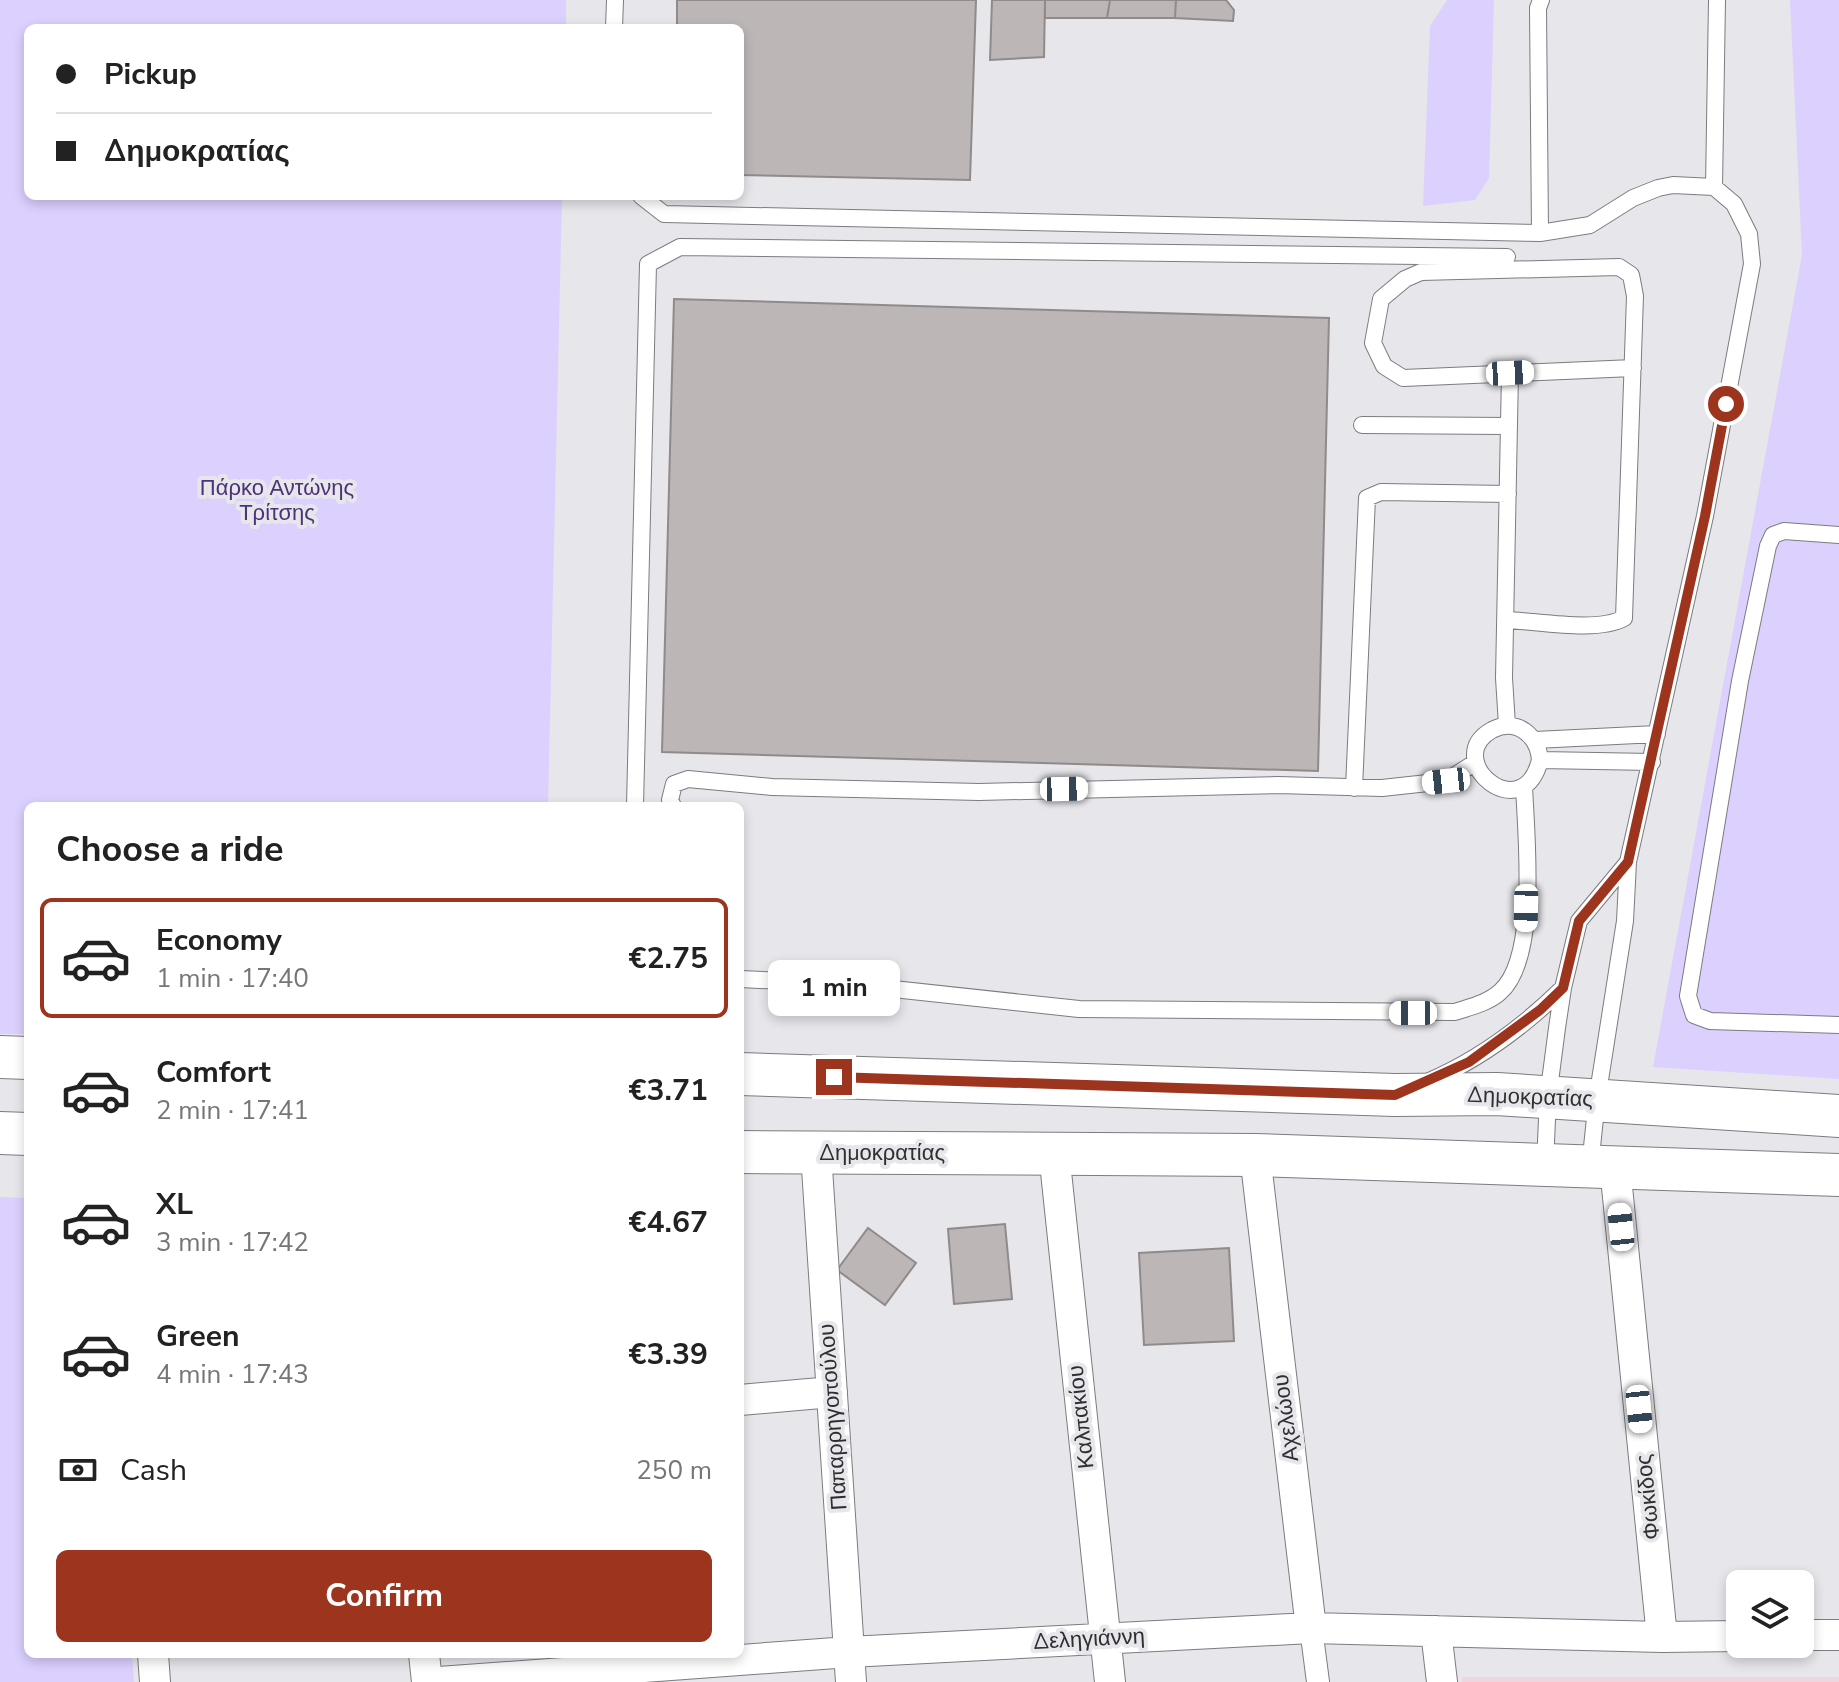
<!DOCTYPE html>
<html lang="en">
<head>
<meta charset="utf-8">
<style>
  body { margin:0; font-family:"Nunito Sans",sans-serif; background:#f6f6f6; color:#222; height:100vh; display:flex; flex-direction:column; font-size:30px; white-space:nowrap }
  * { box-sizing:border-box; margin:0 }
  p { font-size:26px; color:#767676 }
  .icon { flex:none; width:44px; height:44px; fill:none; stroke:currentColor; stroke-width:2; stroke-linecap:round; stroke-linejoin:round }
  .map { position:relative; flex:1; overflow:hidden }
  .side { position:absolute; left:24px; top:802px; width:720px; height:856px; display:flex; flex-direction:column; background:#fff; border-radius:12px; box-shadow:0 4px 12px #0003 }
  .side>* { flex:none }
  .banner { position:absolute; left:24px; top:24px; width:720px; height:176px; border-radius:12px; box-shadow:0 4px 12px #0003; display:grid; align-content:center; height:176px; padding:0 32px; background:#fff }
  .buttons { position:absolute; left:1726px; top:1570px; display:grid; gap:16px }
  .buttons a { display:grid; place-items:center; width:88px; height:88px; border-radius:12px; background:#fff; box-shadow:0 4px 12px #0003; font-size:40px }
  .end { position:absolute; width:36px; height:36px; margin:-18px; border:10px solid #9d351e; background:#fff; box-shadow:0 0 0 4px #fff }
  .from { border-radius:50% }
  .bubble { position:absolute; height:56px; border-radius:12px; background:#fff; box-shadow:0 4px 12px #0003; font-size:26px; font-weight:700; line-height:56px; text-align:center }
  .car { position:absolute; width:24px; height:48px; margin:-24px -12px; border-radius:10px; box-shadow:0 0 6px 2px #0007; background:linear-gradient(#fff 24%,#345 0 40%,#fff 0 76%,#345 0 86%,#fff 0) }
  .banner b { display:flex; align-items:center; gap:28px; height:76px; font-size:30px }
  .banner b+b { border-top:2px solid #e0e0e0 }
  .banner i { width:20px; height:20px; background:#222 }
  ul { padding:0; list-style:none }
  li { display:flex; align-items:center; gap:24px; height:120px; margin:0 16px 12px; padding:0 16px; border:4px solid transparent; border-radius:12px }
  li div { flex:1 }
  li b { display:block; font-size:30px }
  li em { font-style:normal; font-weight:700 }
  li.current { border-color:#9d351e }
  li>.icon { width:72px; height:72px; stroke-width:1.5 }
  h2 { padding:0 32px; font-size:36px; line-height:96px }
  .pay { display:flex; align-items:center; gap:20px; height:88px; padding:0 32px; font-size:30px }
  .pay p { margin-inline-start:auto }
  .cta { display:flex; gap:16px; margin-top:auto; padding:16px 32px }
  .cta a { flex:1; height:92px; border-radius:12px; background:#9d351e; color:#fff; font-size:32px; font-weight:700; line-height:92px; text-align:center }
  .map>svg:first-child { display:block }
  .education { fill:#efd5dd }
  .green { fill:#dcd0ff }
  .building { fill:#bdb6b6; stroke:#908a8a; stroke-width:2 }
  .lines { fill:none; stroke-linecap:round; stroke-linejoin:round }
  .service-casing { stroke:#7c7b80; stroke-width:18 }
  .pedestrian-casing { stroke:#7c7b80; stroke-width:24 }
  .minor-casing { stroke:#7c7b80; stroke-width:32 }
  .secondary-casing { stroke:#7c7b80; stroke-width:44 }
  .service { stroke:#fff; stroke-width:16 }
  .pedestrian { stroke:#fff; stroke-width:22 }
  .minor { stroke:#fff; stroke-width:30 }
  .secondary { stroke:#fff; stroke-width:42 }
  .route { stroke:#9d351e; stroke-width:10 }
  .labels { text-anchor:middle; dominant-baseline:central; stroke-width:8; stroke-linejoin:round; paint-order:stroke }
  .park-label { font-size:22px; fill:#4c3379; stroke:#e7e6eb }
  .street-label { font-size:22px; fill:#2f2f31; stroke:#e7e6eb }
</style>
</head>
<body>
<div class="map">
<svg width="1839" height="1682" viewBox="0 0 1839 1682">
  <rect width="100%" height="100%" fill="#e7e6eb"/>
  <path class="education" d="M1462,1677H1839V1682H1462Z"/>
  <path class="green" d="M0,0H566V28H28V196H562L548,806H28V1034H0Z
    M1447,0H1494L1489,178L1475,200L1423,206L1430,26Z
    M1790,0H1839V1079L1653,1067L1802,255Z
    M0,1197L28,1198V1654H132L134,1682H0Z"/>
  <path class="building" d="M677,0H976L970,180L740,175V28H677Z
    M992,0H1045L1044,57L990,60Z
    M1045,0H1110L1107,18H1045Z
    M1110,0H1176L1175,18H1107Z
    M1176,0H1226L1234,10L1233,21L1175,18Z
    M674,299L1329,318L1318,771L662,752Z
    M1005,1224L1012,1299L954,1304L948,1229Z
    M868,1228L916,1263L885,1305L837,1270Z
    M1229,1248L1234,1341L1144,1345L1139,1253Z"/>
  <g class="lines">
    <defs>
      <path id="service" d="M614,28L615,0
        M1714,187L1717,0
        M641,196L664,214L1540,233L1590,225L1633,198L1658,188L1673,185L1714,187L1734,204L1749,234L1752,264L1705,516L1628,862L1625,921L1597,1099L1590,1166
        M1540,233L1538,8L1541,0
        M1362,425L1509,426
        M1839,535L1784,531L1773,535L1768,546L1740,681L1688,996L1694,1015L1710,1021L1839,1025
        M1506,620C1538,621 1597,633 1624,618L1635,296L1631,275L1619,267L1421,272L1405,279L1381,299L1373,343L1384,366L1403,378L1633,368
        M1507,725L1504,678L1510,373
        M1535,740L1657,734
        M1540,760C1522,830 1440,759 1492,730C1517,717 1538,736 1540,760L1652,762
        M1354,788L1367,498L1381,492L1508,494
        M635,806L648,264L680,247L1507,257
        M673,806L670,800L674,784L688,779L772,787L979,792L1278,785L1382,788L1446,781L1476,762
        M740,979L847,984L1079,1009L1455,1012C1470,1007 1488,1003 1500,992C1539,958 1526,835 1524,786
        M1427,1082C1479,1060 1523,1027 1563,988
        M1545,1164L1548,1097L1557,1028L1563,988L1579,921L1628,862"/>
      <path id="pedestrian" d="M1311,1628L1318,1682"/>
      <path id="minor" d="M816,1153L851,1682
        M1054,1153L1110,1682
        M1255,1155L1311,1628
        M1615,1167L1662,1637
        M740,1400L832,1392
        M1436,1631L1442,1682
        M1800,1635H1839
        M153,1654L155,1682
        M424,1654L427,1682
        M439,1682L849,1652L1311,1628L1662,1637L1740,1636"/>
      <path id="secondary" d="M0,1057L28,1058
        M740,1074L1395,1095L1497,1094L1839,1116
        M0,1133L28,1134
        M740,1152L1255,1155L1839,1175"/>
    </defs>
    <use href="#service" class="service-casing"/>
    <use href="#pedestrian" class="pedestrian-casing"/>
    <use href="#minor" class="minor-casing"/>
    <use href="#secondary" class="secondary-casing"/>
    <use href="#service" class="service"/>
    <use href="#pedestrian" class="pedestrian"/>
    <use href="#minor" class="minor"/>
    <use href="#secondary" class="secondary"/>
  </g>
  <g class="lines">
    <path class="route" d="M834,1077L1395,1095L1469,1062L1540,1010L1563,988L1579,921L1628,862L1705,516L1726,404"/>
  </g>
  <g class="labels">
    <g class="park-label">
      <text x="277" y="488">Πάρκο Αντώνης<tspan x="277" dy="25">Τρίτσης</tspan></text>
    </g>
    <g class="street-label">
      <text transform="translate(1530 1097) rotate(2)">Δημοκρατίας</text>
      <text x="882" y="1153">Δημοκρατίας</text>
      <text transform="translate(833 1417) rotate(-94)">Παπαρρηγοπούλου</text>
      <text transform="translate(1081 1417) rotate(-96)">Καλπακίου</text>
      <text transform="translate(1286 1418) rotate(-97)">Αχελώου</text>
      <text transform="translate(1648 1497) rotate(-96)">Φωκίδος</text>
      <text transform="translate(1089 1639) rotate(-3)">Δεληγιάννη</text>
    </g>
  </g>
</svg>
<div class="buttons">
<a><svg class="icon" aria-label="layers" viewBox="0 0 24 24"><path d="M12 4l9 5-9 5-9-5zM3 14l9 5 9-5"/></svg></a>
</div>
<i class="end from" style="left:1726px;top:404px"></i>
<i class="end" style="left:834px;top:1077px"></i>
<div class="bubble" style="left:768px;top:960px;width:132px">1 min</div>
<i class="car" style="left:1510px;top:373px;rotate:87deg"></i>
<i class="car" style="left:1446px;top:781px;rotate:264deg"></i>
<i class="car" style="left:1064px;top:789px;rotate:89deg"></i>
<i class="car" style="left:1526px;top:908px;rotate:181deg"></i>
<i class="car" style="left:1413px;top:1013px;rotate:270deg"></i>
<i class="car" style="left:1621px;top:1227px;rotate:354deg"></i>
<i class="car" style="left:1639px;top:1409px;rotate:174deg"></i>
<div class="banner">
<b><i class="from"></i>Pickup</b>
<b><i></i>Δημοκρατίας</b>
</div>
<section class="side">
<h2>Choose a ride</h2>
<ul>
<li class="current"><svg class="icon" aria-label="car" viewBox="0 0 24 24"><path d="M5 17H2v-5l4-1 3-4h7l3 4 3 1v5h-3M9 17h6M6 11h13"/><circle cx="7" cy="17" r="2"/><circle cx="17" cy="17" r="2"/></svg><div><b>Economy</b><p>1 min · 17:40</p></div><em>€2.75</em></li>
<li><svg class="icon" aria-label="car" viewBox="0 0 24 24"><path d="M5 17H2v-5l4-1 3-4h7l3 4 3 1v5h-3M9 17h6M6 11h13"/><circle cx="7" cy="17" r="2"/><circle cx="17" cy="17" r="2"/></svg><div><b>Comfort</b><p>2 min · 17:41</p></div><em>€3.71</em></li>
<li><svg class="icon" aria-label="car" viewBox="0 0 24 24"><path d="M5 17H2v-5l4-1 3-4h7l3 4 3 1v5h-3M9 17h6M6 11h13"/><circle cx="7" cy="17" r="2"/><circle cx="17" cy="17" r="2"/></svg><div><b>XL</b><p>3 min · 17:42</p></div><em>€4.67</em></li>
<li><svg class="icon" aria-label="car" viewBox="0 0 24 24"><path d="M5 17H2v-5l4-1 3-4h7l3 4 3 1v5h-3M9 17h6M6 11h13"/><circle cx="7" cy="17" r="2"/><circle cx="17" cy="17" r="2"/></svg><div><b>Green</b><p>4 min · 17:43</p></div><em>€3.39</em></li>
</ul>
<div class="pay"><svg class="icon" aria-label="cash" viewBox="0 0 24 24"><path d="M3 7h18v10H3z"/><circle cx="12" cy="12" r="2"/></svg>Cash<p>250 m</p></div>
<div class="cta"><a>Confirm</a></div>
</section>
</div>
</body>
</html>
